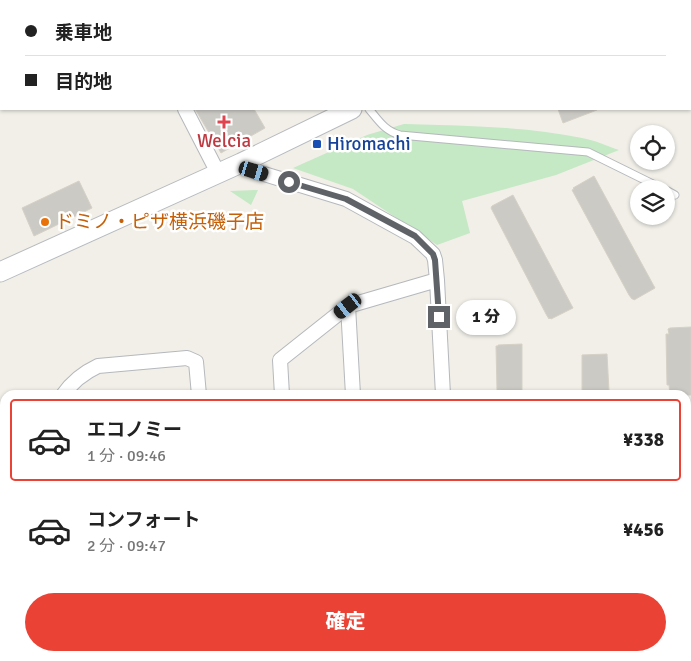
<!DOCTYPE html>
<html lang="ja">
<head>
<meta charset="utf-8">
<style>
  body { margin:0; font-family:Signika,"Noto Sans JP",sans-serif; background:#f2f2f2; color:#222; height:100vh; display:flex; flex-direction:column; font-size:19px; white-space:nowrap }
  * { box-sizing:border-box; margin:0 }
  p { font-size:16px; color:#767676 }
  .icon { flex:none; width:28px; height:28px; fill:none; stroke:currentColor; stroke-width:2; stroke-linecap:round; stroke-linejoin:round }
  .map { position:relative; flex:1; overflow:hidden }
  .panel { position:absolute; left:0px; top:390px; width:691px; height:271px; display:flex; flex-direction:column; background:#fff; border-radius:15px 15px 0 0; box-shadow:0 1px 4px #0004 }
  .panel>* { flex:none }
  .hud { position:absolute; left:0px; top:0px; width:691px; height:110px; box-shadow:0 1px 4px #0004; display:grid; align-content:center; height:110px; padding:0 25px; background:#fff }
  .tools { position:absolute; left:630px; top:125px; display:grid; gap:10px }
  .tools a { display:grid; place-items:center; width:45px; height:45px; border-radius:50%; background:#fff; box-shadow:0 1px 4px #0004; font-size:25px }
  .end { position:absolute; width:22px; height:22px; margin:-11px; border:6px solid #5f6368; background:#fff; box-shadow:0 0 0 2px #fff }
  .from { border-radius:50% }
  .bubble { position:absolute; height:35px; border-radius:18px; background:#fff; box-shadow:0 1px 4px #0004; font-size:16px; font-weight:800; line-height:35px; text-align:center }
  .car { position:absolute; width:15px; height:30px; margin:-15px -8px; border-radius:6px; box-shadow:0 0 4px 1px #0007; background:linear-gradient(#222 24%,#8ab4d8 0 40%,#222 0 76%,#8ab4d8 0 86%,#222 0) }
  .hud b { display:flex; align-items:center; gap:18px; height:48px; font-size:19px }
  .hud b+b { border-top:1px solid #e0e0e0 }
  .hud i { width:12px; height:12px; background:#222 }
  ul { padding:9px 0 0; list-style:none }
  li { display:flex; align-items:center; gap:15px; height:82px; margin:0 10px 8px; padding:0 15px; border:2px solid transparent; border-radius:5px }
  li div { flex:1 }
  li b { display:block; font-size:19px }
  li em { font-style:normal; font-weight:800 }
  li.active { border-color:#ea4335 }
  li>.icon { width:45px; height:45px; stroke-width:1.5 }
  .button { display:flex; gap:10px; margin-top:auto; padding:10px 25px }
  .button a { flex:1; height:58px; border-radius:30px; background:#ea4335; color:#fff; font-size:20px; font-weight:800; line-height:58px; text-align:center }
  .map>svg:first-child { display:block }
  .green { fill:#c5e8c5 }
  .building { fill:#cccac5; stroke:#d6d1c6 }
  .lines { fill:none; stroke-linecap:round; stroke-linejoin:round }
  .lane-casing { stroke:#b5b8bc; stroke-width:9 }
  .street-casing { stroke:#b5b8bc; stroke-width:16 }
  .secondary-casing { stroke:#b6babf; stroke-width:21 }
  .lane { stroke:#fff; stroke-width:7 }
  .street { stroke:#fff; stroke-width:14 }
  .secondary { stroke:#fff; stroke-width:19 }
  .route { stroke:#5f6368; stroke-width:6 }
  .health-dot { fill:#e0444e; stroke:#fff; stroke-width:2 }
  .transit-dot { fill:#1a4fb4; stroke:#fff; stroke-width:2 }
  .food-dot { fill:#e8710a; stroke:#fff; stroke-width:2 }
  .labels { text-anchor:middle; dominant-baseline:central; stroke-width:5; stroke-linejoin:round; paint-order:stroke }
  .health-label { font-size:19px; fill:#be3a42; stroke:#fff }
  .transit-label { font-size:19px; fill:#164399; stroke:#fff; text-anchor:start }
  .food-label { font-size:19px; fill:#c56008; stroke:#fff; text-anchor:start }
</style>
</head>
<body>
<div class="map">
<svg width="691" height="661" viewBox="0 0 691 661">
  <rect width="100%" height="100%" fill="#f1efe8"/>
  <path class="green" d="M404,124C463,126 524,126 582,138C594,140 607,146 619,150L556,175L462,201L470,233L437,245L353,189L293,168L367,135Z
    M258,190L251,205L230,191Z
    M691,484V661H95L100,656H686V486Z
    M0,607H5V656H22L17,661H0Z"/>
  <path class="building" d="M195,109H254L265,128L221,153Z
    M558,109H597V110L563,123Z
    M594,176L655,288L634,300L633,299H632L629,295L572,190L574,189L573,188Z
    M79,181L92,208L34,236L22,208Z
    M513,195L573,308L551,319L550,318L549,319L546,314L491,208L492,206Z
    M691,327V395H670L669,385H667L666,334H669L668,329L670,328Z
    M522,344V395H501V390H497L496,346H498V345Z
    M607,354L609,391H607V395H582V355Z"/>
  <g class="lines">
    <defs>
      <path id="lane" d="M369,109C379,121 385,131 400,135L588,152L663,189
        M666,190L675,195"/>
      <path id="street" d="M120,1L122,0
        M0,69L1,68
        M185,109L218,173
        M241,163L254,171L346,199L415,237L433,254L435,260L437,280L443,395
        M348,306L353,395
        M63,395C72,382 83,373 98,366L187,358L196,362L199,395
        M282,395L280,360L348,306L437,280
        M0,445H5
        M0,518H5
        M0,603L5,602
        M26,661L31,656"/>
      <path id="secondary" d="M323,0L324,1
        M573,1L576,0
        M690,11L691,13
        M0,272L241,163L352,109"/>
    </defs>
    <use href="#lane" class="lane-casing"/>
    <use href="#street" class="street-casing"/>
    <use href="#secondary" class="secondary-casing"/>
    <use href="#lane" class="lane"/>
    <use href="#street" class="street"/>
    <use href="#secondary" class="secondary"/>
  </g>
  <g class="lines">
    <path class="route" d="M289,182L346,199L415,236L433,254L435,260L439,317"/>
  </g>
  <path class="health-dot" d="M221.5 114.5h5v5h5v5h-5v5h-5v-5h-5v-5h5z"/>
  <rect class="transit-dot" x="312" y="139" width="10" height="10" rx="2.5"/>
  <circle class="food-dot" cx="45" cy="222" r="5"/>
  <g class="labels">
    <g class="health-label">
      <text x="224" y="141">Welcia</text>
    </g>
    <g class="transit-label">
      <text x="327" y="144">Hiromachi</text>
    </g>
    <g class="food-label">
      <text x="55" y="222">ドミノ・ピザ横浜磯子店</text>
    </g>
  </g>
</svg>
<div class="tools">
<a><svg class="icon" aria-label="locate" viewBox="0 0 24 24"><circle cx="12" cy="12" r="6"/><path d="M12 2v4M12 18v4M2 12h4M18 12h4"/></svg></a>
<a><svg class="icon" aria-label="layers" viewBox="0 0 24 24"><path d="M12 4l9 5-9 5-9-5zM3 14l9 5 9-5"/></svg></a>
</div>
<i class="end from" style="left:289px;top:182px"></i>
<i class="end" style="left:439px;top:317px"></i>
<div class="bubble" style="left:456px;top:300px;width:60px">1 分</div>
<i class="car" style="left:254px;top:171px;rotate:107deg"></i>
<i class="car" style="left:348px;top:306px;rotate:232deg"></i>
<div class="hud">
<b><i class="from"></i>乗車地</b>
<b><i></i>目的地</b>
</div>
<section class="panel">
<ul>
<li class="active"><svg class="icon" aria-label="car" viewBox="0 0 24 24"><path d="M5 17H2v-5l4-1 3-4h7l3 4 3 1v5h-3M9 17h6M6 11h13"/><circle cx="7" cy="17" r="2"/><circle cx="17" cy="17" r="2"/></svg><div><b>エコノミー</b><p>1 分 · 09:46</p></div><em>¥338</em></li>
<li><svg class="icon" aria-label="car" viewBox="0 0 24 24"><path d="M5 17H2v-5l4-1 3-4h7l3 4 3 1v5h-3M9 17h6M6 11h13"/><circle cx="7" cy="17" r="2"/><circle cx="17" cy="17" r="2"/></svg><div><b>コンフォート</b><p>2 分 · 09:47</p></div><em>¥456</em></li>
</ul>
<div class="button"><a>確定</a></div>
</section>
</div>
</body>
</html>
